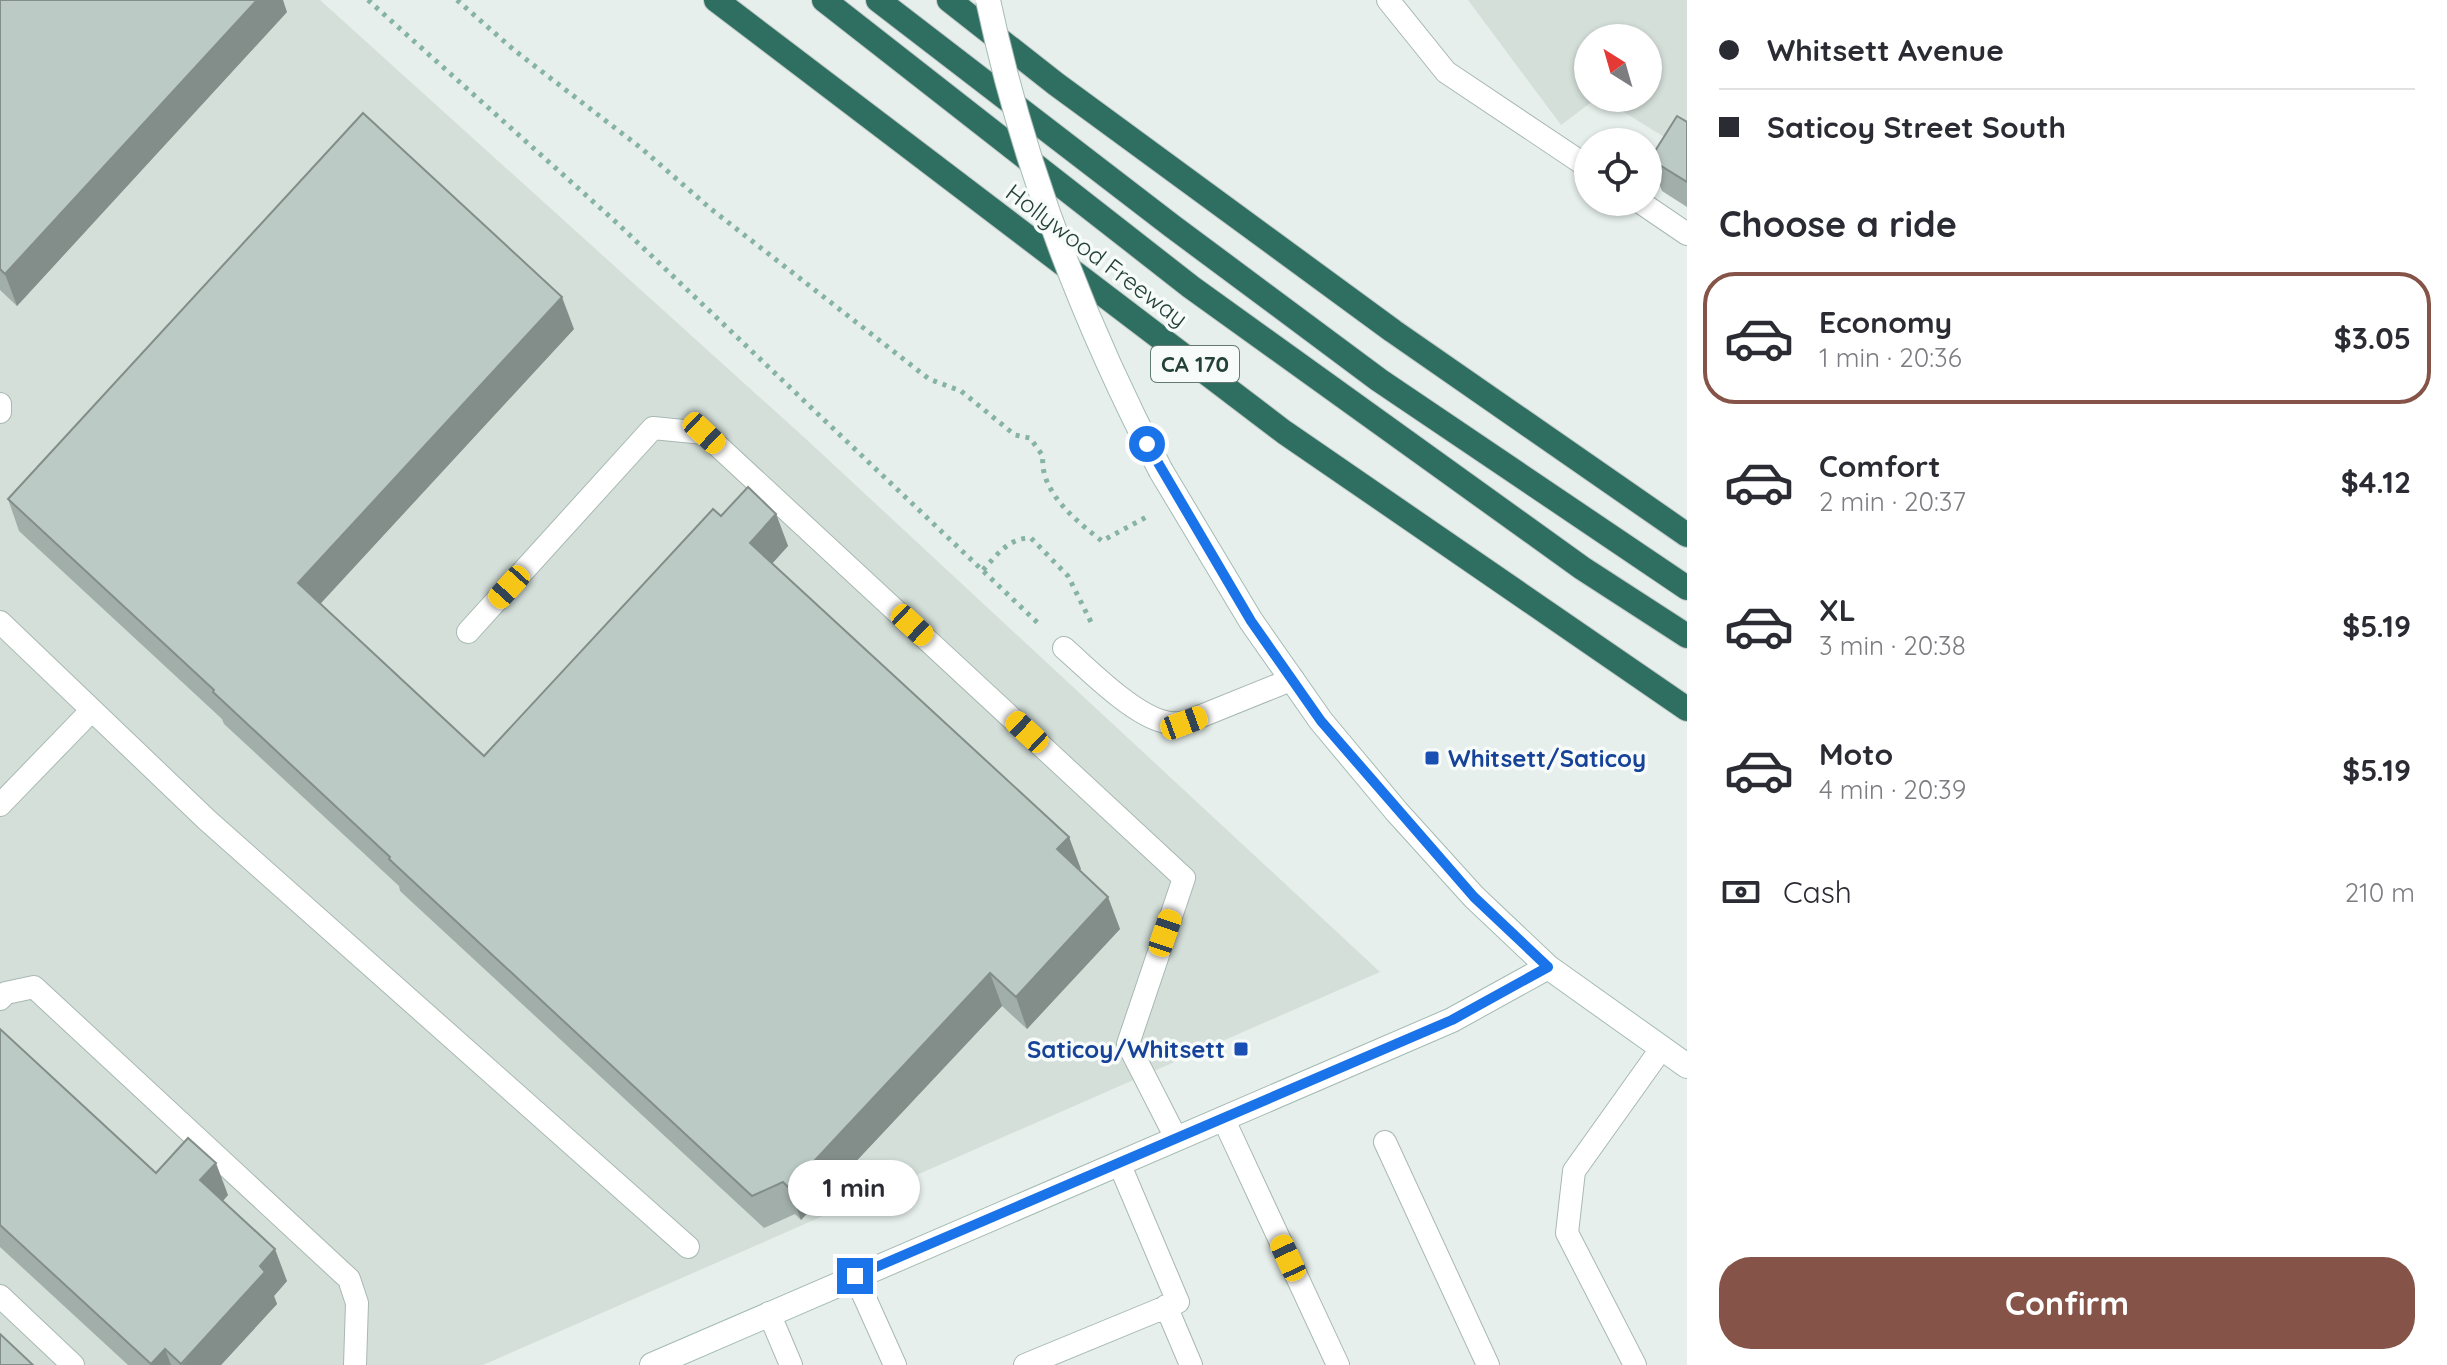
<!DOCTYPE html>
<html lang="en">
<head>
<meta charset="utf-8">
<style>
  body { margin:0; font-family:Quicksand,sans-serif; background:#f2f2f3; color:#2b2b33; height:100vh; display:flex; flex-direction:column; font-size:30px; white-space:nowrap }
  * { box-sizing:border-box; margin:0 }
  p { font-size:26px; color:#7c7c81 }
  .icon { flex:none; width:44px; height:44px; fill:none; stroke:currentColor; stroke-width:2; stroke-linecap:round; stroke-linejoin:round }
  .map { position:relative; flex:1; overflow:hidden }
  .panel { display:flex; flex-direction:column; background:#fff; width:760px }
  .panel>* { flex:none }
  .guide { display:grid; align-content:center; height:176px; padding:0 32px; background:#fff }
  .needle { width:52px; rotate:323deg }
  .buttons { position:absolute; left:1574px; top:24px; display:grid; gap:16px }
  .buttons a { display:grid; place-items:center; width:88px; height:88px; border-radius:50%; background:#fff; box-shadow:0 2px 6px #0004; font-size:40px }
  .end { position:absolute; width:36px; height:36px; margin:-18px; border:10px solid #1a73e8; background:#fff; box-shadow:0 0 0 4px #fff }
  .from { border-radius:50% }
  .bubble { position:absolute; height:56px; border-radius:28px; background:#fff; box-shadow:0 2px 6px #0004; font-size:26px; font-weight:800; line-height:56px; text-align:center }
  .car { position:absolute; width:24px; height:48px; margin:-24px -12px; border-radius:10px; box-shadow:0 0 6px 2px #0007; background:linear-gradient(#f5c518 24%,#345 0 40%,#f5c518 0 76%,#345 0 86%,#f5c518 0) }
  .guide b { display:flex; align-items:center; gap:28px; height:76px; font-size:30px }
  .guide b+b { border-top:2px solid #e1e1e2 }
  .guide i { width:20px; height:20px; background:#2b2b33 }
  ul { padding:0; list-style:none }
  li { display:flex; align-items:center; gap:24px; height:132px; margin:0 16px 12px; padding:0 16px; border:4px solid transparent; border-radius:32px }
  li div { flex:1 }
  li b { display:block; font-size:30px }
  li em { font-style:normal; font-weight:800 }
  li.selected { border-color:#855347 }
  li>.icon { width:72px; height:72px; stroke-width:1.5 }
  h2 { padding:0 32px; font-size:36px; line-height:96px }
  .pay { display:flex; align-items:center; gap:20px; height:88px; padding:0 32px; font-size:30px }
  .pay p { margin-inline-start:auto }
  .cta { display:flex; gap:16px; margin-top:auto; padding:16px 32px }
  .cta a { flex:1; height:92px; border-radius:32px; background:#855347; color:#fff; font-size:32px; font-weight:800; line-height:92px; text-align:center }
  main { display:flex; flex:1; min-height:0 }
  .map>svg:first-child { display:block }
  .built { fill:#d4dfda }
  .lines { fill:none; stroke-linecap:round; stroke-linejoin:round }
  .lane-casing { stroke:#a8b8b2; stroke-width:24 }
  .secondary-casing { stroke:#a4bbb3; stroke-width:26 }
  .highway-casing { stroke:#c2cac8; stroke-width:26 }
  .path { stroke:#86b3a5; stroke-width:5; stroke-dasharray:4 6; stroke-linecap:butt }
  .lane { stroke:#fff; stroke-width:22 }
  .secondary { stroke:#fff; stroke-width:24 }
  .highway { stroke:#2f6f62; stroke-width:24 }
  .secondary-bridge-casing { stroke:#a4bbb3; stroke-width:26; stroke-linecap:butt }
  .secondary-bridge { stroke:#fff; stroke-width:24 }
  .wall { fill:#a1aea9 }
  .shaded-wall { fill:#838d89 }
  .building { fill:#bbcac4; stroke:#838d89; stroke-width:2 }
  .route { stroke:#1a73e8; stroke-width:10 }
  .transit-dot { fill:#1a4fb4; stroke:#f7fbf9; stroke-width:3 }
  .labels { text-anchor:middle; dominant-baseline:central; stroke-width:7; stroke-linejoin:round; paint-order:stroke }
  .shield { fill:#f7fbf9; stroke:#637a73; stroke-width:2 }
  .shield-label { font-size:22px; font-weight:bold; fill:#24423a }
  .street-label { font-size:24px; fill:#24423a; stroke:#f7fbf9 }
  .transit-label { font-size:24px; font-weight:bold; fill:#164399; stroke:#f7fbf9; text-anchor:start }
</style>
</head>
<body>
<main>
<div class="map">
<svg width="1687" height="1365" viewBox="0 0 1687 1365">
  <rect width="100%" height="100%" fill="#e6efeb"/>
  <path class="built" d="M0,0H320L807,440L1380,972L483,1365H0Z
    M1468,0H1687V151L1601,98H1648V38H1588V98H1597L1561,125Z"/>
  <g class="lines">
    <defs>
      <path id="lane" d="M1388,0L1446,72L1588,167
        M1640,202L1687,234
        M0,404V412
        M0,622L207,820L688,1247
        M468,632L653,428L704,433L1184,878L1128,1044L1176,1138
        M1064,648C1089,670 1133,715 1165,722C1170,724 1178,723 1184,723L1293,679
        M0,805L92,710
        M0,999L6,993L34,987L349,1279L357,1303L355,1365
        M1223,1118L1338,1365
        M1385,1142L1488,1365
        M855,1276L895,1365
        M0,1296L73,1365
        M1166,1306L1191,1365
        M769,1313L791,1365
        M1025,1365L1178,1302L1119,1163
        M1635,1365L1567,1233L1574,1171L1661,1049"/>
      <path id="secondary" d="M1161,471L1251,621L1321,721L1397,812L1474,897L1548,967L1687,1066
        M652,1365L1452,1020L1548,967"/>
      <path id="highway" d="M716,0L1284,432L1687,709
        M824,0L1191,287L1582,568L1687,636
        M878,0L1172,226L1379,380L1687,588
        M949,0L1056,84L1393,331L1687,535"/>
    </defs>
    <use href="#lane" class="lane-casing"/>
    <use href="#secondary" class="secondary-casing"/>
    <use href="#highway" class="highway-casing"/>
    <path class="path" d="M368,0L617,223L1041,626
      M457,0L514,50L641,148L711,209L929,379L961,391L1015,435L1030,438L1043,456C1039,491 1076,521 1102,541L1150,515
      M983,570C997,555 1008,538 1031,538L1068,576L1091,622"/>
    <use href="#lane" class="lane"/>
    <use href="#secondary" class="secondary"/>
    <use href="#highway" class="highway"/>
    <defs>
      <path id="secondary-bridge" d="M988,0C1023,165 1083,322 1161,471"/>
    </defs>
    <use href="#secondary-bridge" class="secondary-bridge-casing"/>
    <use href="#secondary-bridge" class="secondary-bridge"/>
  </g>
  <path class="wall" d="M0,0L287,12L17,306L0,290Z
    M1687,122V207L1662,191L1650,159Z
    M574,329L320,604L484,756L721,516L776,514L788,546L772,563L1069,837L1080,870L1108,897L1120,929L1027,1029L1002,1006L801,1220L795,1214L764,1228L400,891L399,886L224,724L222,719L19,531L8,499Z
    M0,1029L156,1173L228,1195L223,1201L287,1281L274,1296L277,1304L221,1365H128L0,1247Z"/>
  <path class="shaded-wall" d="M257,0H283L287,12L17,306L5,274Z
    M562,297L574,329L310,615L298,583Z
    M776,514L788,546L762,575L750,543Z
    M1069,837L1081,869L1069,881L1057,849Z
    M1108,897L1120,929L1027,1029L1016,997Z
    M990,973L1002,1006L801,1220L789,1188Z
    M216,1163L228,1195L212,1213L200,1180Z
    M275,1249L287,1281L274,1296L277,1304L221,1365H182L260,1266Z
    M165,1349L171,1365H151V1364Z"/>
  <path class="building" d="M0,0H257L5,274L0,269Z
    M363,113L562,297L298,583L484,756L713,509L721,516L748,487L776,514L750,543L1069,837L1057,849L1108,897L1016,997L990,973L789,1188L783,1182L752,1196L389,859L390,857L213,692L214,690L8,499Z
    M1677,116L1687,122V182L1650,159Z
    M0,1029L156,1173L188,1138L216,1163L200,1180L275,1249L260,1266L265,1272L181,1364L165,1349L151,1364L0,1225Z
    M0,1334L33,1365H0Z"/>
  <g class="lines">
    <path class="route" d="M855,1276L1452,1020L1548,967L1474,897L1321,721L1251,621L1147,444"/>
  </g>
  <g class="transit-dot">
    <rect x="1424" y="750" width="16" height="16" rx="4"/>
    <rect x="1233" y="1041" width="16" height="16" rx="4"/>
  </g>
  <g class="labels">
    <rect class="shield" x="1151" y="346" width="88" height="36" rx="6"/>
    <g class="shield-label">
      <text x="1195" y="364">CA 170</text>
    </g>
    <g class="street-label">
      <text transform="translate(1097 255) rotate(37)">Hollywood Freeway</text>
    </g>
    <g class="transit-label">
      <text x="1448" y="758">Whitsett/Saticoy</text>
      <text x="1225" y="1049" text-anchor="end">Saticoy/Whitsett</text>
    </g>
  </g>
</svg>
<div class="buttons">
<a><svg class="needle" viewBox="-14 -14 28 28"><path d="M0-13l5 13h-10z" fill="#e53935"/><path d="M0 13l5-13h-10z" fill="#7c7c81"/></svg></a>
<a><svg class="icon" aria-label="locate" viewBox="0 0 24 24"><circle cx="12" cy="12" r="6"/><path d="M12 2v4M12 18v4M2 12h4M18 12h4"/></svg></a>
</div>
<i class="end from" style="left:1147px;top:444px"></i>
<i class="end" style="left:855px;top:1276px"></i>
<div class="bubble" style="left:788px;top:1160px;width:132px">1 min</div>
<i class="car" style="left:704px;top:433px;rotate:133deg"></i>
<i class="car" style="left:509px;top:587px;rotate:222deg"></i>
<i class="car" style="left:912px;top:625px;rotate:133deg"></i>
<i class="car" style="left:1184px;top:723px;rotate:70deg"></i>
<i class="car" style="left:1027px;top:732px;rotate:313deg"></i>
<i class="car" style="left:1165px;top:933px;rotate:19deg"></i>
<i class="car" style="left:1288px;top:1258px;rotate:335deg"></i>
</div>
<section class="panel">
<div class="guide">
<b><i class="from"></i>Whitsett Avenue</b>
<b><i></i>Saticoy Street South</b>
</div>
<h2>Choose a ride</h2>
<ul>
<li class="selected"><svg class="icon" aria-label="car" viewBox="0 0 24 24"><path d="M5 17H2v-5l4-1 3-4h7l3 4 3 1v5h-3M9 17h6M6 11h13"/><circle cx="7" cy="17" r="2"/><circle cx="17" cy="17" r="2"/></svg><div><b>Economy</b><p>1 min · 20:36</p></div><em>$3.05</em></li>
<li><svg class="icon" aria-label="car" viewBox="0 0 24 24"><path d="M5 17H2v-5l4-1 3-4h7l3 4 3 1v5h-3M9 17h6M6 11h13"/><circle cx="7" cy="17" r="2"/><circle cx="17" cy="17" r="2"/></svg><div><b>Comfort</b><p>2 min · 20:37</p></div><em>$4.12</em></li>
<li><svg class="icon" aria-label="car" viewBox="0 0 24 24"><path d="M5 17H2v-5l4-1 3-4h7l3 4 3 1v5h-3M9 17h6M6 11h13"/><circle cx="7" cy="17" r="2"/><circle cx="17" cy="17" r="2"/></svg><div><b>XL</b><p>3 min · 20:38</p></div><em>$5.19</em></li>
<li><svg class="icon" aria-label="car" viewBox="0 0 24 24"><path d="M5 17H2v-5l4-1 3-4h7l3 4 3 1v5h-3M9 17h6M6 11h13"/><circle cx="7" cy="17" r="2"/><circle cx="17" cy="17" r="2"/></svg><div><b>Moto</b><p>4 min · 20:39</p></div><em>$5.19</em></li>
</ul>
<div class="pay"><svg class="icon" aria-label="cash" viewBox="0 0 24 24"><path d="M3 7h18v10H3z"/><circle cx="12" cy="12" r="2"/></svg>Cash<p>210 m</p></div>
<div class="cta"><a>Confirm</a></div>
</section>
</main>
</body>
</html>
